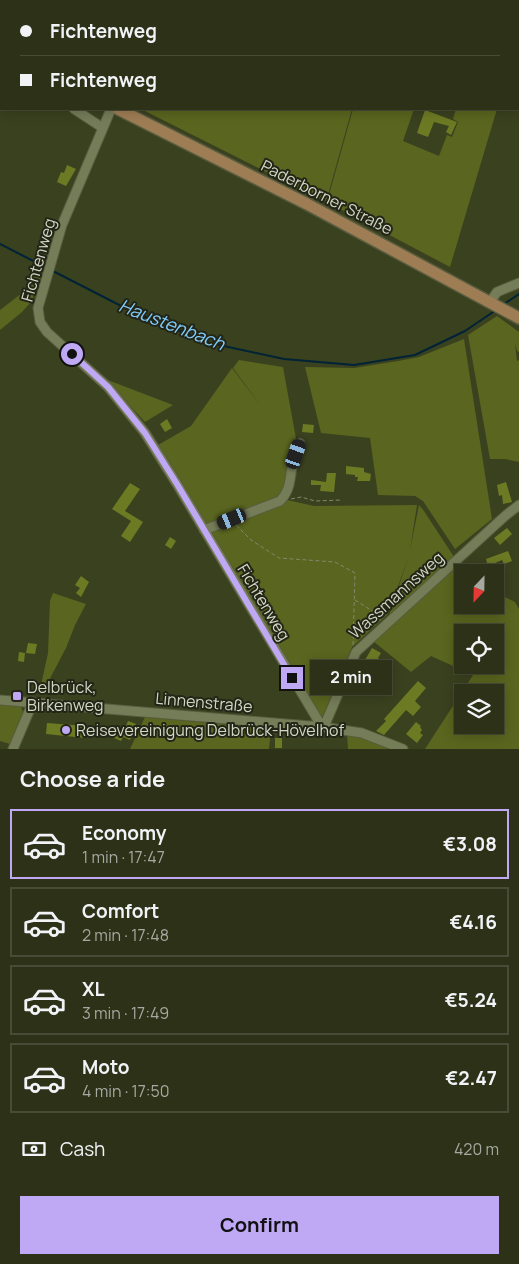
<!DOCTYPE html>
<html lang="en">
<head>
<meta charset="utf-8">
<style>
  body { margin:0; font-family:Manrope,sans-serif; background:#383d24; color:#f1f3f6; height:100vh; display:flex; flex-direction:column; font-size:19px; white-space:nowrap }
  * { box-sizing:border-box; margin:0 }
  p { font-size:16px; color:#a6a9a1 }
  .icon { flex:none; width:28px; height:28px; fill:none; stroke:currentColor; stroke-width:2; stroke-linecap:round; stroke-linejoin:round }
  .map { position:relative; height:749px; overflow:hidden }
  .panel { display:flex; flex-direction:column; background:#2c3117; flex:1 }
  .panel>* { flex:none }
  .hud { position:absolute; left:0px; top:0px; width:520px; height:110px; box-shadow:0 2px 12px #0003,0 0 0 1px #484c36; display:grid; align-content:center; height:110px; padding:0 20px; background:#2c3117 }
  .needle { width:32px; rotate:202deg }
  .controls { position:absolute; left:454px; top:564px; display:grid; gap:10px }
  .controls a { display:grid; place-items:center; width:50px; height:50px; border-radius:0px; background:#2c3117; box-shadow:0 2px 12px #0003,0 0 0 1px #484c36; font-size:25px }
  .end { position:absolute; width:22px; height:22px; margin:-11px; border:6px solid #bfa8f4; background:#111; box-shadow:0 0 0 2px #111 }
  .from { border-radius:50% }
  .bubble { position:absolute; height:35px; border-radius:0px; background:#2c3117; box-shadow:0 2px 12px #0003,0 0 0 1px #484c36; font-size:16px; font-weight:700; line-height:35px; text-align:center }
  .car { position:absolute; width:15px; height:30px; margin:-15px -8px; border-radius:6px; box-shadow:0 0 4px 1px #0007; background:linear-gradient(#222 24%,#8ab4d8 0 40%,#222 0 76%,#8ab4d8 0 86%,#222 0) }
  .hud b { display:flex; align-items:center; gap:18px; height:48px; font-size:19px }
  .hud b+b { border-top:1px solid #484c36 }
  .hud i { width:12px; height:12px; background:#f1f3f6 }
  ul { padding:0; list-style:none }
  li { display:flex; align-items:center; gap:15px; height:70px; margin:0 10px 8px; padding:0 10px; border:2px solid #484c36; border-radius:0px }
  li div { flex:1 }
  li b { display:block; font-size:19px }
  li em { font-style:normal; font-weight:700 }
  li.selected { border-color:#bfa8f4 }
  li>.icon { width:45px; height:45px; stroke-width:1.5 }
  h2 { padding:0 20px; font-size:22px; line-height:60px }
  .pay { display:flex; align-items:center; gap:12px; height:55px; padding:0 20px; font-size:19px }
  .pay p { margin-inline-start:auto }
  .button { display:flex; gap:10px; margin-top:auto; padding:10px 20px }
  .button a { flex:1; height:58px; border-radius:0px; background:#bfa8f4; color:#111; font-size:20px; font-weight:700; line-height:58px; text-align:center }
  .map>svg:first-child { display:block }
  .green { fill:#5a651f; fill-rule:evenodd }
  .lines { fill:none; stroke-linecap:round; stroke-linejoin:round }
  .stream { stroke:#002336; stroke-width:2 }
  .building { fill:#6d7a24 }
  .minor-casing { stroke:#575c3e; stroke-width:11 }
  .major-casing { stroke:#575c3e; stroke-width:14 }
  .path { stroke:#82886d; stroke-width:1; stroke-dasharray:4 2.5; stroke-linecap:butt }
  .minor { stroke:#757c58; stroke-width:9 }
  .major { stroke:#9e7d54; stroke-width:11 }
  .route { stroke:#bfa8f4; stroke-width:6 }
  .poi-dot { fill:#bfa8f4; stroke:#232617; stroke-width:2 }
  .labels { text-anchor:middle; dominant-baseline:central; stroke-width:4; stroke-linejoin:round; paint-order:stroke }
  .street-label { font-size:16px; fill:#d3d8c4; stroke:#232617 }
  .poi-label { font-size:16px; fill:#d3d8c4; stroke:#232617; text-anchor:start }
  .water-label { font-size:18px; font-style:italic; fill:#81ccfc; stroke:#232617 }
</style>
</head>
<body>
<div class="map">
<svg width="519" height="749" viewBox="0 0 519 749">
  <rect width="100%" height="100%" fill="#3a411f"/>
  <path class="green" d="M141,109H352L326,202Z
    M353,109H414L403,141L439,156L447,135L452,137L458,122L453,119L456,109H497L450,267L327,202Z
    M34,271L42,274L31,302L22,312L0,330V310L26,290Z
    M497,316L519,332V352L517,351L515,344L517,361L519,360V462L505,459H490L468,335Z
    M464,339L492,519L455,549L423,501L415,496L378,495L370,438L321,433L305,367L354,368L398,361L419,357Z
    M239,360L283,367L297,444L292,464L287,500L314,506L417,505L410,550L419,505L424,511L454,557L389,615L409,556L388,614L352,647L321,720L158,445L191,426L232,368L261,406L233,368Z
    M105,379L173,405L145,422Z
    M460,561L469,572H462V605H495V592L515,602L519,609V749H425L473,675L431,656L411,672L373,641ZM462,632H495V665H462ZM462,692H495V725H462Z
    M53,593L86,604L75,625L66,648L46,686L41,685L48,653L50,601Z
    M0,705L21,707L23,712L10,744L0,741Z
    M145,717L271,729L269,749H130Z
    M347,734L365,737L393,749H348Z"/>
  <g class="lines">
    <path class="stream" d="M0,83H1
      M0,244L47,268
      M51,270L131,311L210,343L284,359L354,365L415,355L465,331L496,310
      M504,304L519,294"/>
  </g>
  <path class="building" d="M425,110L457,122L451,135L446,132L449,126L434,122L428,137L417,133Z
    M67,165L76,169L66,186L57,182L61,172L64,173Z
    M167,419L172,428L165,432L160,424Z
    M303,424L314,425L313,433L302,432Z
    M346,466L364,468V472L371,474L370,481H357L358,477H355V475L346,474Z
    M327,473H336L334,492L320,491L321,485H311V480L326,482Z
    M506,482L512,502L503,504L502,495L499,496L497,485Z
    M130,483L140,489L125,511L143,522L130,542L121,536L131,521L112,509Z
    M507,528L512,534L500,545L494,538Z
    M170,537L176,541L171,549L165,545Z
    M508,551L512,561L504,564L502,560L488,566L486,559Z
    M81,576L89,582L81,597L76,593L80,588L75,585Z
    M28,643L37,644L35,654L26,653Z
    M372,648L381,653L378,658L387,664L382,671L365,660Z
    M19,652L25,653L24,662L18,661Z
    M360,674L367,680L372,675L379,681L371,690L357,678Z
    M418,681L426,688L415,701L421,707L413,716L406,710L384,735L376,731L386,721L384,719Z
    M128,721L136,724L130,740L123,737L121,741L114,738L116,734L122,736Z
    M416,722L421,726L420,727L422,730L420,733L423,735L417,743L406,734Z
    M47,723L86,726L85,738L46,734Z
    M275,738H282V748H275Z"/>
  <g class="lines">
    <defs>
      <path id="minor" d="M0,93H1
        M74,109L103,128
        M111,109L62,225L38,308L40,322L47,332L108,387L145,433L177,484L322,727
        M490,302L497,292L519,283
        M204,530L280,501C292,488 289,478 293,463C295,456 298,450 300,443
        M0,700L322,727L362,733L403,749
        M322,727L326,722L356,652L505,516L519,505
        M13,749L33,702"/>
      <path id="major" d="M0,51L1,52
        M118,109L307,204L519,318"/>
    </defs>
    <use href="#minor" class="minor-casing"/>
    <use href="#major" class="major-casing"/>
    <path class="path" d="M291,499L301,497L315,501L342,500
      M236,525L251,540L279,558L335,562L355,573L353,645
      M355,600L377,614L384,616"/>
    <use href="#minor" class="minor"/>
    <use href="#major" class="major"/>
  </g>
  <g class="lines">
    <path class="route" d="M72,354L108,387L145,433L177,484L292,678"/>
  </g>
  <g class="poi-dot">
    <rect x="12" y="691" width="10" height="10" rx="2.5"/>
    <circle cx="66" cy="730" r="5"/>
  </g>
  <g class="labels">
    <g class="street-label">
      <text transform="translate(327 197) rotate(27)">Paderborner Straße</text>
      <text transform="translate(38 260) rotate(-74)">Fichtenweg</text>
      <text transform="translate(396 595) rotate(-42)">Wassmannsweg</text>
      <text transform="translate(264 602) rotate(59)">Fichtenweg</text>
      <text transform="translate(204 702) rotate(5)">Linnenstraße</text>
    </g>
    <g class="poi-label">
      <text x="27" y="687">Delbrück,<tspan x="27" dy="18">Birkenweg</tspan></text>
      <text x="76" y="730">Reisevereinigung Delbrück-Hövelhof</text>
    </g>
    <g class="water-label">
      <text transform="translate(172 324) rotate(21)">Haustenbach</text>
    </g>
  </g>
</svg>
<div class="controls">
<a><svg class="needle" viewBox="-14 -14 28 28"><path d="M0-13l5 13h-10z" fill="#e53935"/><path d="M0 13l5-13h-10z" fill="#a6a9a1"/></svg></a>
<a><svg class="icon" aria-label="locate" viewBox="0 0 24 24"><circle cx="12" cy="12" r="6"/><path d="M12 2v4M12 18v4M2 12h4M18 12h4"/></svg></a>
<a><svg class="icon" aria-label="layers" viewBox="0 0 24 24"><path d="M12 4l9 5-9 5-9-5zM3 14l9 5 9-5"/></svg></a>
</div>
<i class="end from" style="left:72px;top:354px"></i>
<i class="end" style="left:292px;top:678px"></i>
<div class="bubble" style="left:310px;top:660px;width:82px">2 min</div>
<i class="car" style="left:296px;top:454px;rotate:19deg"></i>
<i class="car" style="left:232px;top:519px;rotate:248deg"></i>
<div class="hud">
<b><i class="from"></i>Fichtenweg</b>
<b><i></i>Fichtenweg</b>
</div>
</div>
<section class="panel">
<h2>Choose a ride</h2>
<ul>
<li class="selected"><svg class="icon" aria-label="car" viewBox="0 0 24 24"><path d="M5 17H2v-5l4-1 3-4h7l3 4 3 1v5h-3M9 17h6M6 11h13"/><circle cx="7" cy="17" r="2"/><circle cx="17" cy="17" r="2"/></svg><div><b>Economy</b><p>1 min · 17:47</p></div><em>€3.08</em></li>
<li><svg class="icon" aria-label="car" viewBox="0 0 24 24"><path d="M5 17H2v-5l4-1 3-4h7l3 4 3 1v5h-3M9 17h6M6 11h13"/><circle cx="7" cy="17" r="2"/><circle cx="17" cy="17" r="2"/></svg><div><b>Comfort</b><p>2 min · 17:48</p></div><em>€4.16</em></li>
<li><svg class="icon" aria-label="car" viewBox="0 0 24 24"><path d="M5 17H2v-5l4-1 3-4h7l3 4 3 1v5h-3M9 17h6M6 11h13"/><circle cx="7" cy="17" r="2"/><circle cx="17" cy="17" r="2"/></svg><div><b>XL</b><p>3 min · 17:49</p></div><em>€5.24</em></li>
<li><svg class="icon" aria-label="car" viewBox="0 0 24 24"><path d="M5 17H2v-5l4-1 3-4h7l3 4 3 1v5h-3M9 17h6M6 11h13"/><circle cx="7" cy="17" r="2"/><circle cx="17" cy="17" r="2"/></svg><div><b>Moto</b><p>4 min · 17:50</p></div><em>€2.47</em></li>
</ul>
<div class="pay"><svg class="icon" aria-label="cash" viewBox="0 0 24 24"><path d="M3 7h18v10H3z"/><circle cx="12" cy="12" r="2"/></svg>Cash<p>420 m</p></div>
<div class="button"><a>Confirm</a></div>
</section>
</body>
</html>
